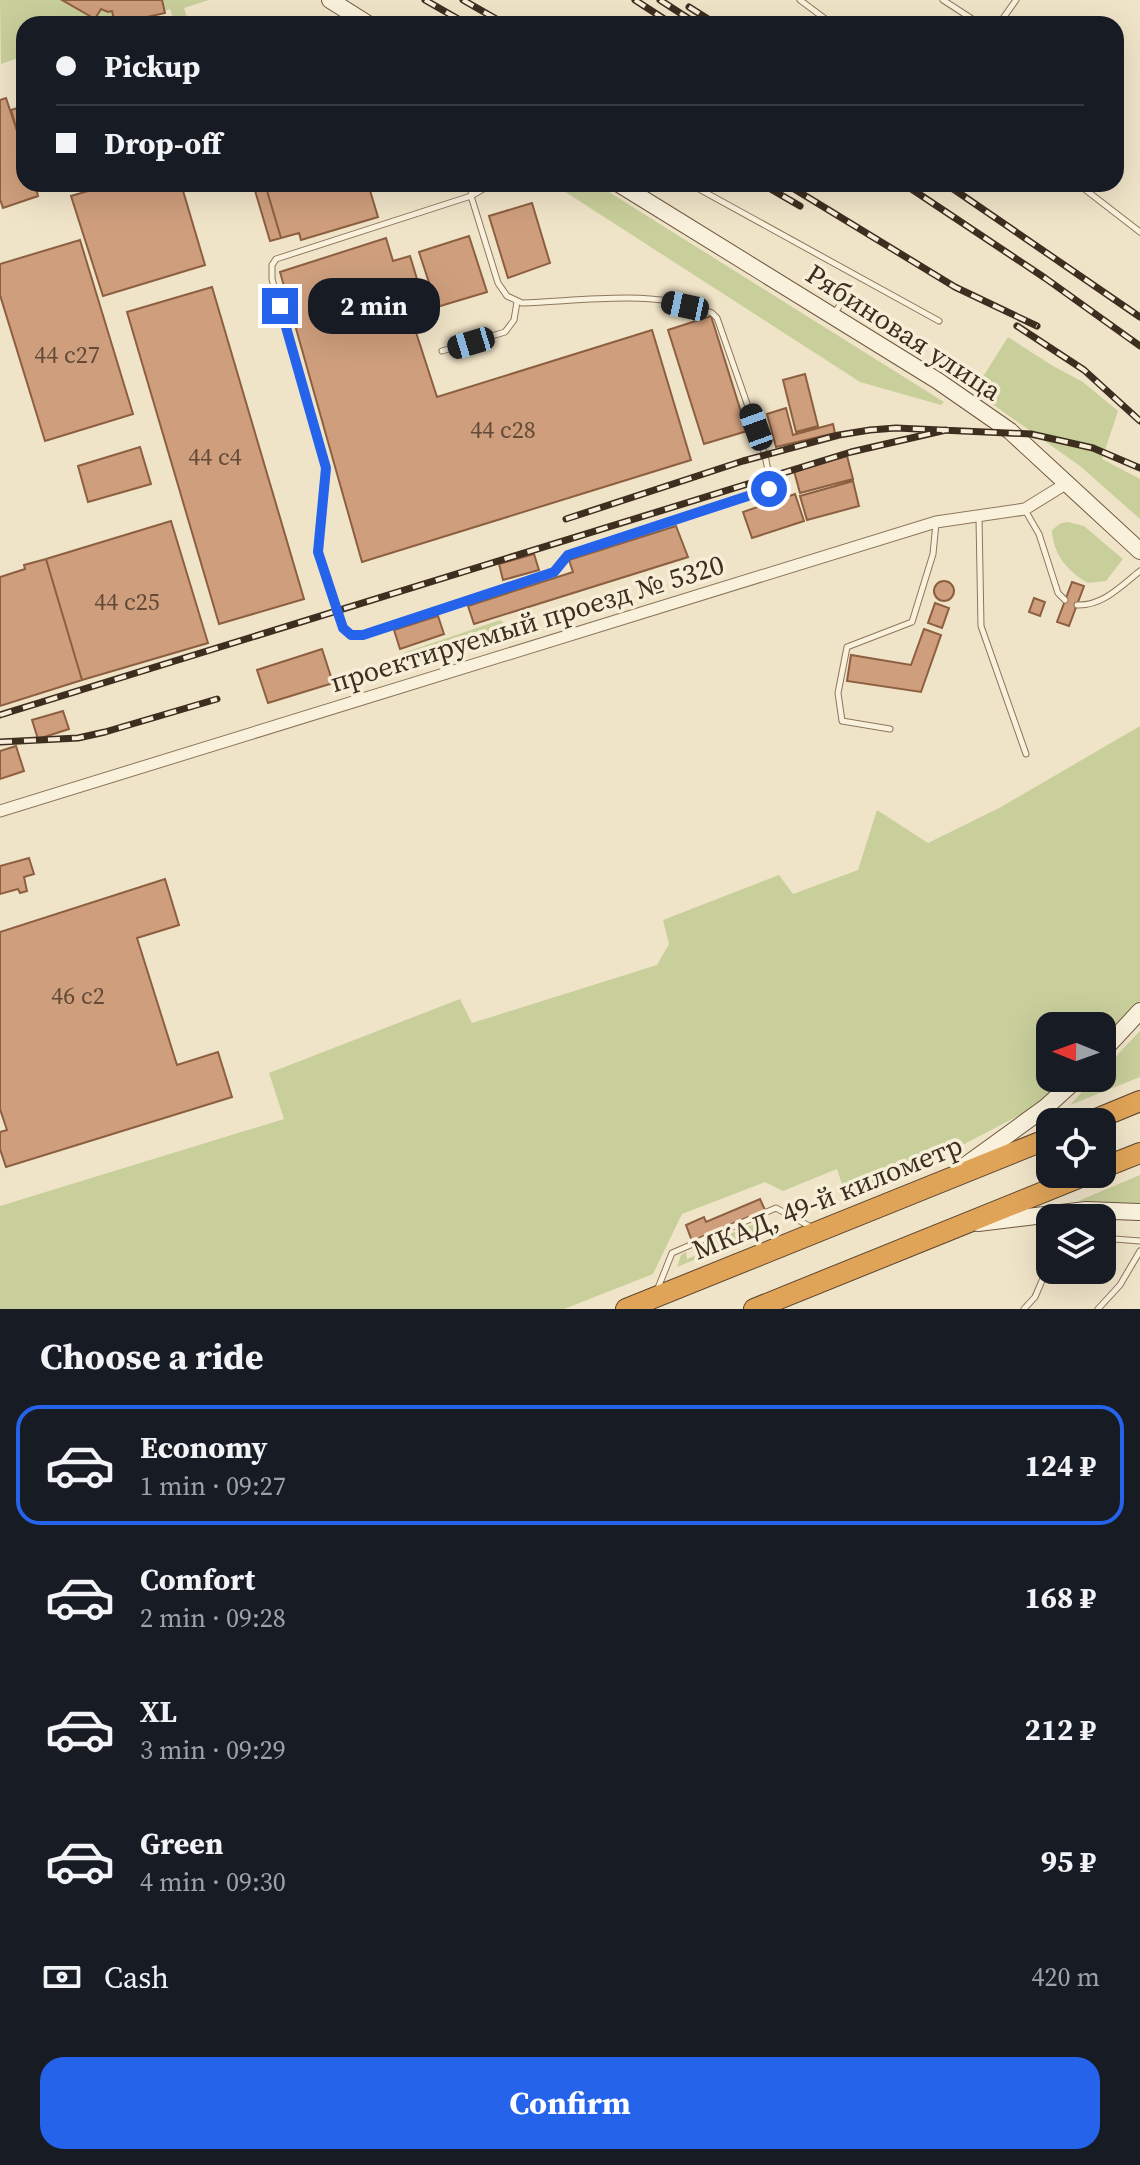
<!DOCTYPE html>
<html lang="en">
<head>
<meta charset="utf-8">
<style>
  body { margin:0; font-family:"Source Serif 4",serif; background:#20242c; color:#f1f3f6; height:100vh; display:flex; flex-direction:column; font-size:30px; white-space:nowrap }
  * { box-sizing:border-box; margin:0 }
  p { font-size:26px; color:#9ea1a6 }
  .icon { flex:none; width:44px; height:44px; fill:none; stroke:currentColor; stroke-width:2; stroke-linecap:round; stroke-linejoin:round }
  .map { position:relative; height:1309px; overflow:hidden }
  .details { display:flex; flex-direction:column; background:#171b24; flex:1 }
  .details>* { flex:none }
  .top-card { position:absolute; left:16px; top:16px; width:1108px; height:176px; border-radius:24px; box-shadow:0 8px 32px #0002; display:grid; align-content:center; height:176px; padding:0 40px; background:#171b24 }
  .needle { width:52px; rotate:271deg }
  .buttons { position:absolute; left:1036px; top:1012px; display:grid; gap:16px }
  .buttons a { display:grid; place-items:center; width:80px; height:80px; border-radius:16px; background:#171b24; box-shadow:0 8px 32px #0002; font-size:40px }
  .end { position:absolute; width:36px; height:36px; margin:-18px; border:10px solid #2563eb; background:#fff; box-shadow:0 0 0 4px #fff }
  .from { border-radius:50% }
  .bubble { position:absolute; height:56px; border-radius:24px; background:#171b24; box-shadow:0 8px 32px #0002; font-size:26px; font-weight:700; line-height:56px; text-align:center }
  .car { position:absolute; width:24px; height:48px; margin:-24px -12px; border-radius:10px; box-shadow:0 0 6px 2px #0007; background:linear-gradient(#222 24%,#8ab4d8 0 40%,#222 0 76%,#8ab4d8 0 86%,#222 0) }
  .top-card b { display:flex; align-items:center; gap:28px; height:76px; font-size:30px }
  .top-card b+b { border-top:2px solid #363941 }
  .top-card i { width:20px; height:20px; background:#f1f3f6 }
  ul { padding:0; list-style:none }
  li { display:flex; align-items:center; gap:24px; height:120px; margin:0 16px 12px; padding:0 24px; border:4px solid transparent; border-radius:24px }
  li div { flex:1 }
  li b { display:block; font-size:30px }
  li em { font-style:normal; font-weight:700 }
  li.on { border-color:#2563eb }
  li>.icon { width:72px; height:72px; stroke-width:1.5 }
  h2 { padding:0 40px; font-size:36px; line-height:96px }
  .pay { display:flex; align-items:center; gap:20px; height:88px; padding:0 40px; font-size:30px }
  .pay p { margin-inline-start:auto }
  .primary-button { display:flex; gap:16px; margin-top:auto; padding:16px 40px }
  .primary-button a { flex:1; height:92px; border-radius:24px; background:#2563eb; color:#fff; font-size:32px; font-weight:700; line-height:92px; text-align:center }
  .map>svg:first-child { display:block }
  .green { fill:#c9cf9b }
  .building { fill:#cf9f7d; stroke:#8d5f41; stroke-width:2 }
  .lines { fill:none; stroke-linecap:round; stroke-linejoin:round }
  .lane-casing { stroke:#8d765c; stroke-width:7 }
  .street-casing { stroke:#8d765c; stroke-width:13 }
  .secondary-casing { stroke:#6f573f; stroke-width:18 }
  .highway-casing { stroke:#5b4430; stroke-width:22 }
  .lane { stroke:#faf1dc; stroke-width:5 }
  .street { stroke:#faf1dc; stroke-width:11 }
  .secondary { stroke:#faf1dc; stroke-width:16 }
  .highway { stroke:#e0a458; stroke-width:20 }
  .rail-casing { stroke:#3d2e20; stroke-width:7 }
  .rail { stroke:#f7eed8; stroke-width:4; stroke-dasharray:12; stroke-linecap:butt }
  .route { stroke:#2563eb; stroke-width:10 }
  .labels { text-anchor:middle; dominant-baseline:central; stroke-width:7; stroke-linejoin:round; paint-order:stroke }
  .number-label { font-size:24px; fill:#624a37 }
  .street-label { font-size:28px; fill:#3d2e20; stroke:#f7eed8 }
</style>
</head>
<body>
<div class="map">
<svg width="1140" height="1309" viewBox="0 0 1140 1309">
  <rect width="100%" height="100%" fill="#f0e4c8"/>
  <path class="green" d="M0,0H209L184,8L189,24H175L170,9L144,17L146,24H24V56L1,64Z
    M553,184H596L944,402L941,405L860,382Z
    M1008,337L1053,366L1083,382L1118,411L1102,459L1140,479V519L1080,466L974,391Z
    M1068,522L1084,526L1123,559L1106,581L1088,583C1067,571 1053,554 1052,530L1061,523Z
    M500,620L504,623L501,631L424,660L414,662L405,659L403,653Z
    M1140,726V1001L1102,1043V1026H1050V1078H1068L1035,1107L949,1152L847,1199L837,1169L783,1191L765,1182L682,1214L653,1274L564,1309H0V1206L284,1119L269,1073L460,999L472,1023L657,965L669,944L663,920L779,875L793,894L858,870L877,810L928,843L1001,807Z
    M1140,1031V1077L1070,1105L1095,1078H1102V1071Z
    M1140,1175V1203L1078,1201Z
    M764,1220L774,1227L677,1267L681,1255L686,1252L687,1259L711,1249L715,1240Z"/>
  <path class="building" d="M62,0H162L165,13L115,24L112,11L108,12L101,9L95,19Z
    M6,98L24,152V184H35L38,196L3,208L0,199V100Z
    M24,106V133L18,134L11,110Z
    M112,184H181L205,265L103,296L71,196Z
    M253,184H265L281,238L270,241Z
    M265,184H368L378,217L301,240L299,233L281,238Z
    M532,203L550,263L508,278L489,216Z
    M469,236L487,292L437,307L419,252Z
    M386,238L393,261L410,256L428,315L412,320L437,397L652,330L691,460L362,562L280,272Z
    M80,240L133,414L45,441L0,295V264Z
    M212,287L304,599L219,624L127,312Z
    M711,316L747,431L704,444L668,330Z
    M805,374L818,426L796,432L783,380Z
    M786,408L793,435L833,424L835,433L776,447L767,414Z
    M140,447L151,484L88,502L78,466Z
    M847,456L853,479L800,493L794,471Z
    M853,481L859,506L807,520L800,496Z
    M795,494L804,521L752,538L743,512Z
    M171,521L208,643L82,680L46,559Z
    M676,526L688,557L474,624L468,606L573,572L569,560Z
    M534,554L539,570L503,580L499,564Z
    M46,559L82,680L0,706V577L25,569L24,565Z
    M934 591a10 10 0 1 1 20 0a10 10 0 1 1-20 0Z
    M1072,582L1084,586L1069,626L1057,622Z
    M1034,598L1045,602L1040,616L1029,612Z
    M935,603L949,608L942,628L928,623Z
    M438,616L444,634L400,649L394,630Z
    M924,629L941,635L921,692L847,681L851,655L911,665Z
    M322,649L333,683L268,703L257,670Z
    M63,711L69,729L38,739L32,720Z
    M16,746L24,771L0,779V751Z
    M29,858L34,874L24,877L27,891L20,893L18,889L0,894V866Z
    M165,879L179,925L137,938L177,1065L218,1052L232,1097L6,1167L0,1149V1132L7,1130L0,1109V932Z
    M760,1199L765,1210L692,1241L686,1225L704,1217L706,1222Z"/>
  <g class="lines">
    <defs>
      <path id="lane" d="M800,0L832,24
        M943,0L980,24
        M999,24L1016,0
        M472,184L471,196L498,283L507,296L522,303C583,301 655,288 712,313L717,318L765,455L771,486L765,490L568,555L554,572L363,635H351L343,628L318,552L326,468L272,279V265L276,259L471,196L492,184
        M690,184L939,321
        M1078,184L1140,232
        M834,314L846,296
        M442,351L505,332L514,320L517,302
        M1025,510L1039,534L1058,593L1065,600
        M979,518L981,626L1026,754
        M1077,605C1103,606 1121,586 1140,571
        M890,729L842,721L838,693L847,647L912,622L933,554L936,523
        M1102,1238L1140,1241
        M658,1288L672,1253L776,1208L811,1227
        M1024,1309L1035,1297L1050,1262
        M1098,1309L1120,1285L1140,1251"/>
      <path id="street" d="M0,811L936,522L1025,509L1067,483"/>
      <path id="secondary" d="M330,0L368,24
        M619,184L938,381L1010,431L1140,551
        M1102,1052L1140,1011
        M959,1170L1046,1107L1078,1078
        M978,1223L1086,1210L1140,1212"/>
      <path id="highway" d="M1089,1122L1140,1101
        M1102,1168L1140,1153
        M626,1309L1050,1138
        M754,1309L1088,1174"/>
    </defs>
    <use href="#lane" class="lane-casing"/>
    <use href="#street" class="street-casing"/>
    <use href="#secondary" class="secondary-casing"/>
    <use href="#highway" class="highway-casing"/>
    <use href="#lane" class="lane"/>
    <use href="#street" class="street"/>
    <use href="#secondary" class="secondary"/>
    <use href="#highway" class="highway"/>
    <defs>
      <path id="rail" d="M425,0L467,24
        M463,0L505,24
        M635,0L672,24
        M660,0L697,24
        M689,7L716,24
        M762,184L800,206
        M786,184L955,287L1037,326
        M904,184L1045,278L1140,346
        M946,184L1140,317
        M1017,326L1084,370L1140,421
        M566,519L743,461L839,435L870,430L896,428L1031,434L1093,448L1140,468
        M0,715L851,452L946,430
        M0,742L78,738L105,732L217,699"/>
    </defs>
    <use href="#rail" class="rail-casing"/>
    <use href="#rail" class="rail"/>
  </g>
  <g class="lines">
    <path class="route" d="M280,306L326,468L318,552L343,628L351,635H363L554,572L568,555L769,489"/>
  </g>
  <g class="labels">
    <g class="number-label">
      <text x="67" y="354">44 с27</text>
      <text x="503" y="429">44 с28</text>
      <text x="215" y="456">44 с4</text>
      <text x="127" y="601">44 с25</text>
      <text x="78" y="995">46 с2</text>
    </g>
    <g class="street-label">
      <text transform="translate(904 332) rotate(33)">Рябиновая улица</text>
      <text transform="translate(527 623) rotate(-17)">проектируемый проезд № 5320</text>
      <text transform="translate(827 1197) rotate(-22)">МКАД, 49-й километр</text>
    </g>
  </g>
</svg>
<div class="buttons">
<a><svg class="needle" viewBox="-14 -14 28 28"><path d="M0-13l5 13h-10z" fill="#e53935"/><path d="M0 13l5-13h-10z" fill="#9ea1a6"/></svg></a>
<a><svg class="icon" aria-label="locate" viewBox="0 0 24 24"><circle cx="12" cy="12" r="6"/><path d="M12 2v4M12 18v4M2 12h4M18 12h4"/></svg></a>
<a><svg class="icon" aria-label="layers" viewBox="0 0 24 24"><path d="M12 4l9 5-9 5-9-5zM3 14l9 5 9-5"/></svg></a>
</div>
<i class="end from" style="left:769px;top:489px"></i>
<i class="end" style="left:280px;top:306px"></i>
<div class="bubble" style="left:308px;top:278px;width:132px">2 min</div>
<i class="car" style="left:685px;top:306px;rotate:282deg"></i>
<i class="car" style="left:471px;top:343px;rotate:253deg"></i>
<i class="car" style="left:756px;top:427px;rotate:340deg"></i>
<div class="top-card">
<b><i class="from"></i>Pickup</b>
<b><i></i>Drop-off</b>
</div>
</div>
<section class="details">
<h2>Choose a ride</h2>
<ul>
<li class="on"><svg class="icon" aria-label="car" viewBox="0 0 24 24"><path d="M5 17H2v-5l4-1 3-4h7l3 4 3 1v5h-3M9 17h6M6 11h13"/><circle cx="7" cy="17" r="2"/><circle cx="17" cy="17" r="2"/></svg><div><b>Economy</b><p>1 min · 09:27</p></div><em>124 ₽</em></li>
<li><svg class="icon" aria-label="car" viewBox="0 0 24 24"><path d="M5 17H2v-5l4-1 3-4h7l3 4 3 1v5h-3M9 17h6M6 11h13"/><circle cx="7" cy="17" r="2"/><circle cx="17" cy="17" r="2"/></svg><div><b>Comfort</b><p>2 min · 09:28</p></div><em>168 ₽</em></li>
<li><svg class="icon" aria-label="car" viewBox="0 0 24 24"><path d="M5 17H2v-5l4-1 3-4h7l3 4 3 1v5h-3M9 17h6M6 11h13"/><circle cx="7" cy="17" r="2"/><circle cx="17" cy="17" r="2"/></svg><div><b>XL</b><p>3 min · 09:29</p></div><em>212 ₽</em></li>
<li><svg class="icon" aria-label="car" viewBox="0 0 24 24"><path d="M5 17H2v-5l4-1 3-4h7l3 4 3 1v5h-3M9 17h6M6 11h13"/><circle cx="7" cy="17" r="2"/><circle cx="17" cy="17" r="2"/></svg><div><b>Green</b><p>4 min · 09:30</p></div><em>95 ₽</em></li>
</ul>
<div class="pay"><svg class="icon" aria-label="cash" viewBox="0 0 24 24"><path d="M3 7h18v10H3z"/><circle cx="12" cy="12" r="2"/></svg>Cash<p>420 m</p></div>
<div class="primary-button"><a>Confirm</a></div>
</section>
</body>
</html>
